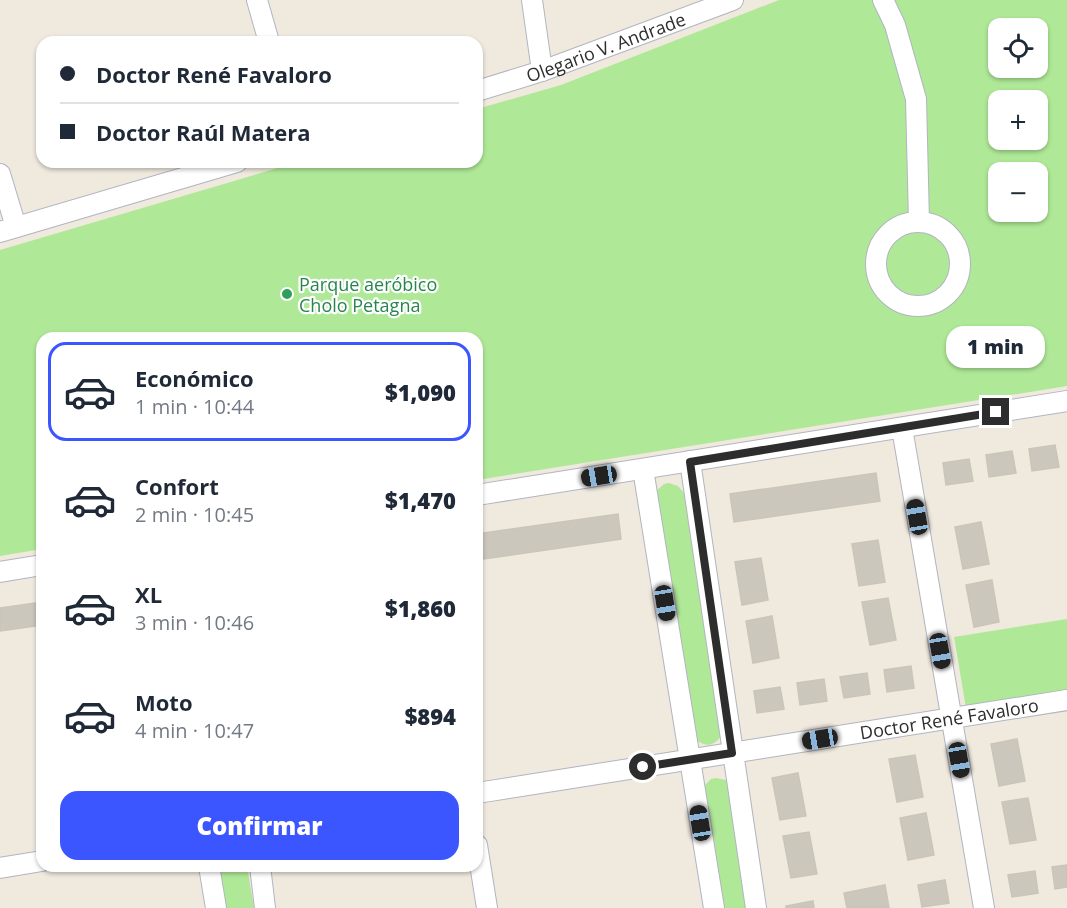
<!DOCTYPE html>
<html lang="es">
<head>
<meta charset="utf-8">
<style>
  body { margin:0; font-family:"Open Sans",sans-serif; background:#f2f2f3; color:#1f2937; height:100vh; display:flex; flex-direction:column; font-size:22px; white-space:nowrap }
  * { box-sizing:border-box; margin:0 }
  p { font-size:20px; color:#747a83 }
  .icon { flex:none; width:33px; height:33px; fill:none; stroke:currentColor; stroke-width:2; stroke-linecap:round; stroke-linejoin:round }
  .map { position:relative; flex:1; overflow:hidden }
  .side { position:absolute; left:36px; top:332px; width:447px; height:540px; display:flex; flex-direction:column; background:#fff; border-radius:18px; box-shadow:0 2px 4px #0004 }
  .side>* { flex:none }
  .guide { position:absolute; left:36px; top:36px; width:447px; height:132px; border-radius:18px; box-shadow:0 2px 4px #0004; display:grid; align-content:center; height:132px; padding:0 24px; background:#fff }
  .fabs { position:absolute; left:988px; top:18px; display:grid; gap:12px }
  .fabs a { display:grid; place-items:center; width:60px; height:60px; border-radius:12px; background:#fff; box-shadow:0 2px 4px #0004; font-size:30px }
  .end { position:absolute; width:27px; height:27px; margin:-14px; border:8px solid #2d2d2d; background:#fff; box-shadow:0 0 0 3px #fff }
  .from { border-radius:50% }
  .bubble { position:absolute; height:42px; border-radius:18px; background:#fff; box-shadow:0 2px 4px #0004; font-size:20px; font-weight:800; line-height:42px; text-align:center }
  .car { position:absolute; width:18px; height:36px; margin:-18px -9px; border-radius:8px; box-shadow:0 0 4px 2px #0007; background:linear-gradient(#222 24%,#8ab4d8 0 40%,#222 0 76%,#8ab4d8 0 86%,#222 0) }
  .guide b { display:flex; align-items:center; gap:21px; height:57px; font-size:22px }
  .guide b+b { border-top:2px solid #e0e1e3 }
  .guide i { width:15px; height:15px; background:#1f2937 }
  ul { padding:10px 0 0; list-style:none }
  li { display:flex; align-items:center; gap:18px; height:99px; margin:0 12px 9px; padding:0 12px; border:3px solid transparent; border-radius:18px }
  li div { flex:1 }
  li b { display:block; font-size:22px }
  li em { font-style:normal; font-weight:800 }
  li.on { border-color:#3b55ff }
  li>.icon { width:54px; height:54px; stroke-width:1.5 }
  .cta { display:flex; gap:12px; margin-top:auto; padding:12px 24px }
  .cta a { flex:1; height:69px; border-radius:18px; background:#3b55ff; color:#fff; font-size:24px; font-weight:800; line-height:69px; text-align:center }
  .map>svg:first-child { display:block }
  .green { fill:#afe997; fill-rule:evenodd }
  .building { fill:#cbc7bc; stroke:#cbc5b7; stroke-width:1.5 }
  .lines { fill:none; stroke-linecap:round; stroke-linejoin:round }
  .street-casing { stroke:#b2b4c1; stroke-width:22 }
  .street { stroke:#fff; stroke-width:20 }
  .route { stroke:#2d2d2d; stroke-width:8 }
  .leisure-dot { fill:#2e9e5b; stroke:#fff; stroke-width:2 }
  .labels { text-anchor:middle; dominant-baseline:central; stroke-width:4.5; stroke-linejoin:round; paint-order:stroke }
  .street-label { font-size:18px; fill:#2d2d2d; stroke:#fff }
  .leisure-label { font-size:18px; fill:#27864d; stroke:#fff; text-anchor:start }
</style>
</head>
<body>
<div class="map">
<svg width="1067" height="908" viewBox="0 0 1067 908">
  <rect width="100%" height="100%" fill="#efe9de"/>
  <path class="green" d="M779,0H1067V386L477,480V338H42V549L0,556V250L298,162H477V109L561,85ZM999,28H1038V68H999ZM999,100H1038V140H999ZM999,172H1038V212H999Z
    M669,483L678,486L684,493L723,729C720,745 706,750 694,738L656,491L664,484Z
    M1067,619V692L966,708L954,637Z
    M716,778L726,780L729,784L750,908H719L704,786L711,779Z
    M217,866H247L254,908H223Z"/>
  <path class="building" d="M1055,445L1059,467L1032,471L1029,449Z
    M1012,451L1016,473L989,477L986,455Z
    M969,459L973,481L946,485L943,463Z
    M876,473L880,501L734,522L730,494Z
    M618,514L621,539L477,560V534Z
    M981,522L989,564L963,569L955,527Z
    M878,540L885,582L859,586L852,544Z
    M761,558L768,600L742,605L735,562Z
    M992,580L999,622L974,627L966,585Z
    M888,598L896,640L870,645L862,602Z
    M42,602V625L0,631V608Z
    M772,616L779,658L753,663L746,621Z
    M911,666L914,688L887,692L884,670Z
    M867,673L870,694L844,698L840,677Z
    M824,679L827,701L800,705L797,683Z
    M780,687L784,709L757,713L754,691Z
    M1017,739L1025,781L999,786L991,744Z
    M915,755L923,797L897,802L889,759Z
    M798,773L806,816L780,820L772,778Z
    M1028,798L1036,840L1010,844L1002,802Z
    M926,813L934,855L908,860L900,818Z
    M809,832L817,874L791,878L783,836Z
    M1067,865V887L1055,889L1052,867Z
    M1035,871L1038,893L1012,897L1008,875Z
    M945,880L949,903L922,907L918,885Z
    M885,885L889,908H847L844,893Z
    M813,901L814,908H786V906Z"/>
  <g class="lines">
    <defs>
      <g id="street">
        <path d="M257,0L269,42"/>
        <path d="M532,0L542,71"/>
        <path d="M883,0L895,25L916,99L919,222"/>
        <path id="s1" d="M477,91L542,71L733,0"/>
        <path d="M0,174L16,227"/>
        <circle cx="918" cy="264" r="42"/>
        <path d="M0,232L237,162"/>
        <path d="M902,428L984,908"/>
        <path d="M690,461L756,908"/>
        <path d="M643,469L714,908"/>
        <path d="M477,495L1067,401"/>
        <path d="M0,572L42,565"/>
        <path id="s2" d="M477,793L1067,700"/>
        <path d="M477,845L487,908"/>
        <path d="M209,866L216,908"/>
        <path d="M260,866L265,908"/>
        <path d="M0,868L42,861"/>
      </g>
    </defs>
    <use href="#street" class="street-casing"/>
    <use href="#street" class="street"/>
  </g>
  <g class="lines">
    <path class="route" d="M643,767L732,753L690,462L996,412"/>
  </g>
  <circle class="leisure-dot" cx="287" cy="294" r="6"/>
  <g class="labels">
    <g class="street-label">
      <text stroke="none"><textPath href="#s1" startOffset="136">Olegario V. Andrade</textPath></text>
      <text stroke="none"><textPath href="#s2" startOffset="478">Doctor René Favaloro</textPath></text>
    </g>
    <g class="leisure-label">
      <text x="299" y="284">Parque aeróbico<tspan x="299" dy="21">Cholo Petagna</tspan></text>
    </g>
  </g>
</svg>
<div class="fabs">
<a><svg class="icon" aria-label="locate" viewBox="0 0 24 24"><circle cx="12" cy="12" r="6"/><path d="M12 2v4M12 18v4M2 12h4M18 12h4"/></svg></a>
<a>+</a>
<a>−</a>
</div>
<i class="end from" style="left:643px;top:767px"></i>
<i class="end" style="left:996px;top:412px"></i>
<div class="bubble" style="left:946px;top:326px;width:99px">1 min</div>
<i class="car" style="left:599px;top:476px;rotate:261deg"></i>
<i class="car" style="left:917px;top:517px;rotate:350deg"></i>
<i class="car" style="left:665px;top:603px;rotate:171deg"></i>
<i class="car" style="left:940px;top:651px;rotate:170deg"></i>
<i class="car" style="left:820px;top:739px;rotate:261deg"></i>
<i class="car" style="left:959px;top:760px;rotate:170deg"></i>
<i class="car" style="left:700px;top:823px;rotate:351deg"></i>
<div class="guide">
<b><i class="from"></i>Doctor René Favaloro</b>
<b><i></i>Doctor Raúl Matera</b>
</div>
<section class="side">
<ul>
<li class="on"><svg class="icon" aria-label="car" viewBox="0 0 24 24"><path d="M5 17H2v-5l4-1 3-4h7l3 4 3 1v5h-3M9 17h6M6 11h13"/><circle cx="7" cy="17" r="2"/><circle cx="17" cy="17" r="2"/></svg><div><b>Económico</b><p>1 min · 10:44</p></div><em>$1,090</em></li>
<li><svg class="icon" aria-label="car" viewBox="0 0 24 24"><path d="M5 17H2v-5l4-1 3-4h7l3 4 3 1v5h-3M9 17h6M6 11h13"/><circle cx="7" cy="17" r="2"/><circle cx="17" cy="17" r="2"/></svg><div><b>Confort</b><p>2 min · 10:45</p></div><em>$1,470</em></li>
<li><svg class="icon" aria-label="car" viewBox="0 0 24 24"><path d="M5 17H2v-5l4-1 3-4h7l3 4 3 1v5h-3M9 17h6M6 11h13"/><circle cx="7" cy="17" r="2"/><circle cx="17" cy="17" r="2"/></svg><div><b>XL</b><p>3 min · 10:46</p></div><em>$1,860</em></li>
<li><svg class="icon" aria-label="car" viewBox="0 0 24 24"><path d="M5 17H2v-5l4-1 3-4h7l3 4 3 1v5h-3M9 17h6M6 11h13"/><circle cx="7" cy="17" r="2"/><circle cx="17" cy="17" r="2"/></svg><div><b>Moto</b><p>4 min · 10:47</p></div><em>$894</em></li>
</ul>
<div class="cta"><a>Confirmar</a></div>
</section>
</div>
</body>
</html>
